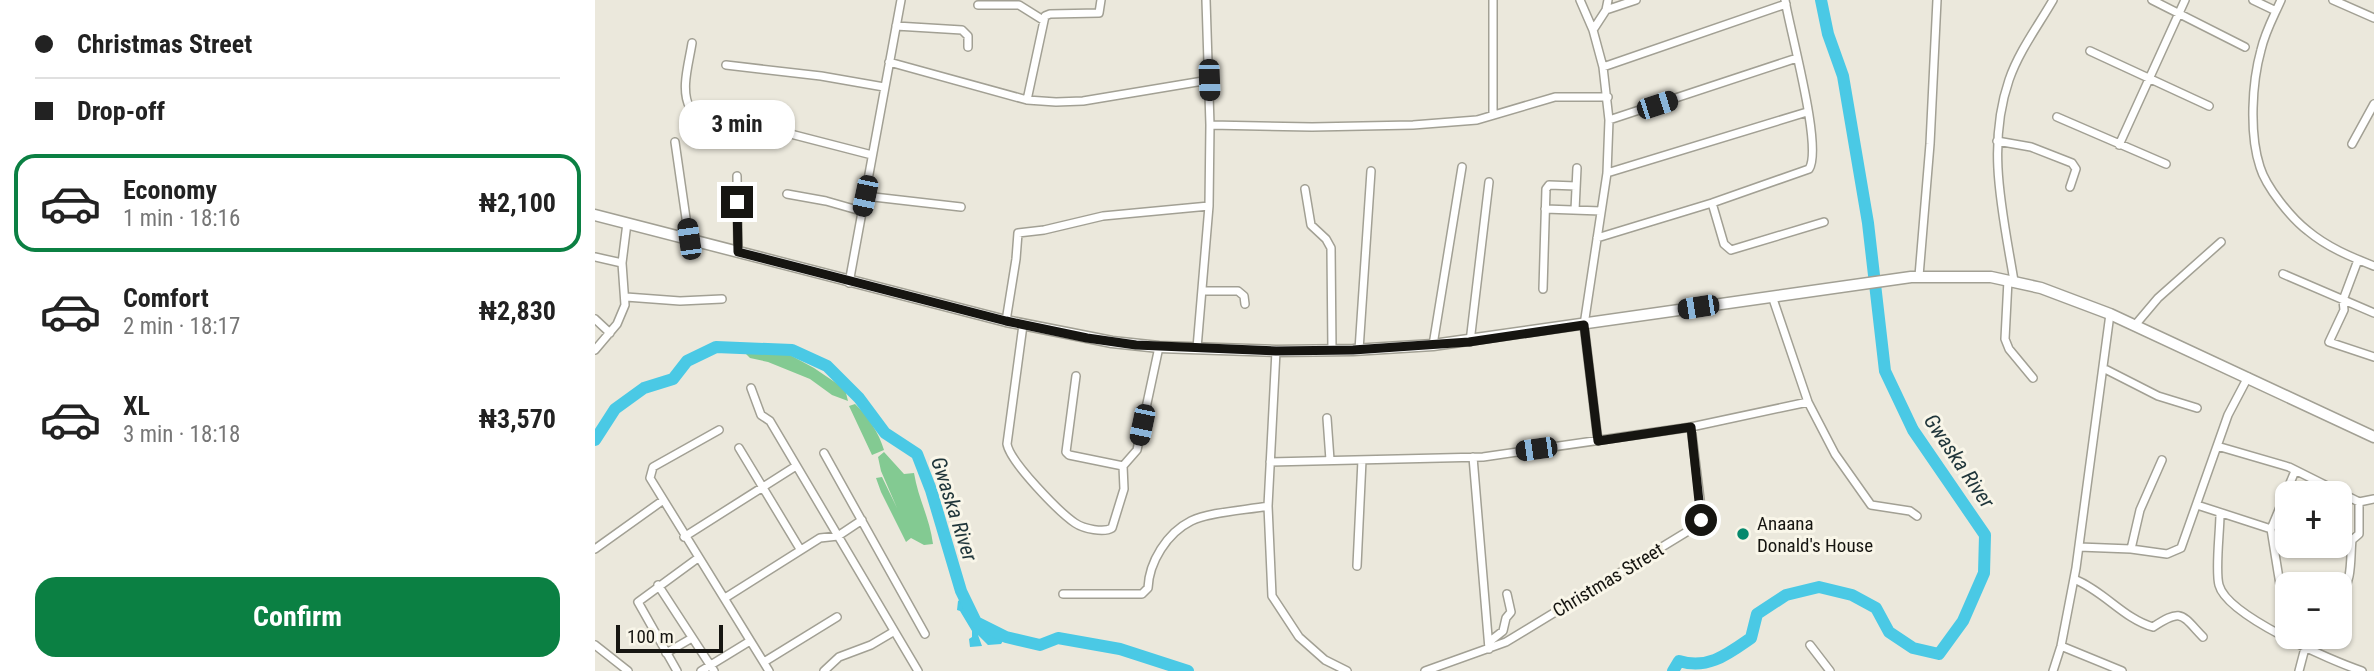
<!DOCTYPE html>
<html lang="en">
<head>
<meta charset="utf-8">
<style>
  body { margin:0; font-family:"Roboto Condensed",sans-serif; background:#f2f2f2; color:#222; height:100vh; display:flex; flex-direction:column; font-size:26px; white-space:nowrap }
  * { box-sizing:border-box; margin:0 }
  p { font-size:23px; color:#767676 }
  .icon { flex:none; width:38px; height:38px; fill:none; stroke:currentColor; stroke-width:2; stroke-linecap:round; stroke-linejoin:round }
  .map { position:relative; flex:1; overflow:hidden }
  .side { display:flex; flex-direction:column; background:#fff; width:595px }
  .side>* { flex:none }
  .top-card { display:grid; align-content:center; height:154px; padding:0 35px; background:#fff }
  .controls { position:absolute; left:1680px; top:481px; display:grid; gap:14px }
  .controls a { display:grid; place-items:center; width:77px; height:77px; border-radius:14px; background:#fff; box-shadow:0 2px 5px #0004; font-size:35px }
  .scale { position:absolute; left:21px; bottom:18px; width:107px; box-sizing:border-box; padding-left:7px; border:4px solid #161511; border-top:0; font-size:19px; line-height:24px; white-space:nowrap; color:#161511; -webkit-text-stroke:5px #f9f6e9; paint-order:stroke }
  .end { position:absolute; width:32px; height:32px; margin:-16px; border:9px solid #161511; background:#fff; box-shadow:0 0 0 4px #fff }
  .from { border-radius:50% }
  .bubble { position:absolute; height:49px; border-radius:21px; background:#fff; box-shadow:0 2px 5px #0004; font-size:23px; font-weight:700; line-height:49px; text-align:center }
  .car { position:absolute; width:21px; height:42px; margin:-21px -10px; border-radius:9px; box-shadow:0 0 5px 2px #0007; background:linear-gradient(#222 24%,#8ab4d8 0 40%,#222 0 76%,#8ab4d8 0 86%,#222 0) }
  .top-card b { display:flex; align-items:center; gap:24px; height:66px; font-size:26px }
  .top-card b+b { border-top:2px solid #e0e0e0 }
  .top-card i { width:18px; height:18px; background:#222 }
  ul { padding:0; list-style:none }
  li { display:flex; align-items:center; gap:21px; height:98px; margin:0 14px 10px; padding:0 21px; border:4px solid transparent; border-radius:21px }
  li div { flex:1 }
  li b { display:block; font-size:26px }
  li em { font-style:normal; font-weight:700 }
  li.on { border-color:#0b8043 }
  li>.icon { width:63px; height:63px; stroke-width:1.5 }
  .action { display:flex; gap:14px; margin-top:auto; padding:14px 35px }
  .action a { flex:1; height:80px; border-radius:21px; background:#0b8043; color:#fff; font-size:28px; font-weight:700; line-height:80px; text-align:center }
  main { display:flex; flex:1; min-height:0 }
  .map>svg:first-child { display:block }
  .green { fill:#83ca92 }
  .water { fill:#4ac9e5 }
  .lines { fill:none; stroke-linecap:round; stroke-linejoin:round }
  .river { stroke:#4ac9e5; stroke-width:12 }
  .minor-casing { stroke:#a2a094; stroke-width:10 }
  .major-casing { stroke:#a2a094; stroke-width:13 }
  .minor { stroke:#fff; stroke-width:7 }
  .major { stroke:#fff; stroke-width:10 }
  .route { stroke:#161511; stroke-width:9 }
  .poi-dot { fill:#06896d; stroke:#f9f6e9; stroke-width:2.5 }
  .labels { text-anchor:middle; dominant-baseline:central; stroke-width:6; stroke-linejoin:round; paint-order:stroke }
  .poi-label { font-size:19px; fill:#161511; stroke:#f9f6e9; text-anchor:start }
  .street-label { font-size:19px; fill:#161511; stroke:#f9f6e9 }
  .water-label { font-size:21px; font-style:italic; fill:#1f353a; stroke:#f9f6e9 }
</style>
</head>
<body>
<main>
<section class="side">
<div class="top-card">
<b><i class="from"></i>Christmas Street</b>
<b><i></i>Drop-off</b>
</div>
<ul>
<li class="on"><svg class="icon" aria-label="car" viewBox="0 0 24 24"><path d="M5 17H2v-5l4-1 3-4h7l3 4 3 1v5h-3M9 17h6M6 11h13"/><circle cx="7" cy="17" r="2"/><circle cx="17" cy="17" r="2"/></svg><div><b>Economy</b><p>1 min · 18:16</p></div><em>₦2,100</em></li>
<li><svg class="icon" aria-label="car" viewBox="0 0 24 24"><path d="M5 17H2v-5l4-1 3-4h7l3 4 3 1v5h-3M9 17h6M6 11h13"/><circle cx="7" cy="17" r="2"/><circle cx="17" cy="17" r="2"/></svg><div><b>Comfort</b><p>2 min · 18:17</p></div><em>₦2,830</em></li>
<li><svg class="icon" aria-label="car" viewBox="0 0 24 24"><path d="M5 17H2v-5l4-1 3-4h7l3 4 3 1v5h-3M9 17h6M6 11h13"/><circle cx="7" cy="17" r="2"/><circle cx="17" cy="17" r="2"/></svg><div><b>XL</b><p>3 min · 18:18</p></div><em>₦3,570</em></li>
</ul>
<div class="action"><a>Confirm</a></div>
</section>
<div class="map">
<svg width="1779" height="671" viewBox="0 0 1779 671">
  <rect width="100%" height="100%" fill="#ebe8dc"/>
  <path class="green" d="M147,350L193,354L219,368L250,389L253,401L237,395L215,379L173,362L155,358Z
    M260,404C273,416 284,433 289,450L277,455L254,406Z
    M289,452L309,474L319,473C323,498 335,519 338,544L329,545L316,538L311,542L286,492L281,478L287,477L302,508L286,471L283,457Z"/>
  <path class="water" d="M367,598L380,625L410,638L406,644L393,645L383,635L387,646L375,647L374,639L377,637V631L365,611L362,610L363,601Z"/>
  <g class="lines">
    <path class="river" d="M0,440L20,409L49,388L78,379L92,361L121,347L197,350L232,366L264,398L290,433L322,454L336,490L366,591L381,622L411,637L445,645L463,638L525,649L593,671
      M1078,671L1084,661C1113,670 1133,654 1156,638L1162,614L1191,595L1224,587L1257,595L1281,608L1294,632L1318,648L1344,654L1368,621L1389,573L1390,535L1318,430L1290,371L1273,223L1248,76L1233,34L1226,0"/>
    <defs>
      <path id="minor" d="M985,0L998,30L1008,67L1014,120L1012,173L989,325L1003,441
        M1557,0L1650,47
        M1658,0L1681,11
        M1686,0C1679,16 1670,32 1666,50C1657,82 1654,134 1665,167C1671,187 1696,218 1713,231C1732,247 1756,257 1779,266
        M1738,0L1779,18
        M383,5H424L448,20
        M1011,10L1041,0
        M301,26L367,30L373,36V47
        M998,30L1011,10L1013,0
        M97,43C94,63 85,90 95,108L277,155
        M1495,51L1614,106
        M294,62L432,100L461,102L488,101L614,80
        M131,65L226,76L289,87
        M1008,67L1191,4
        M432,100L450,16L455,14L504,13L506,0
        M898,115V0
        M1462,117L1571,164
        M1014,120L1202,58
        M615,125L717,127L818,125L882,120L960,97H1013
        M1402,141L1436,147L1477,163L1481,169L1475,187
        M80,142L94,239
        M1757,144L1779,104
        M1524,145L1590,0
        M1012,173L1212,112
        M142,176L143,252
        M710,189L716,225L731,239L736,248L737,350
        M192,194L231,201L266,211
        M270,196L366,207
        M1117,203L1129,244L1136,250L1229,222
        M950,209L1006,211
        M980,210L982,168
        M1002,238L1117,203L1214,169C1228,148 1195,31 1190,0
        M0,257L27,263
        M1763,260L1748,300L1749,310L1734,342L1779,357
        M1688,274L1779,313
        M1324,276L1335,144L1342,0
        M1413,280L1410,339L1414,349L1438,378
        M1419,281C1408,214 1391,147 1414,80C1424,51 1443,26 1458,0
        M254,283L306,0
        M948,289L951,189L954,185L981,186
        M607,291H643L649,296L650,304
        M1177,296L1213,402L1240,454L1276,505L1315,511L1322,516
        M31,297L85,301L127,299
        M0,319L15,333
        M411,321L421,259L423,233L449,230L508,216L614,206
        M1541,324L1563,298L1626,242
        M428,325L412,444C415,462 464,512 480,523C489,529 509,533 517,528L529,489L528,466
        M875,342L894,182
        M838,345L867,167
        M602,348L614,206L615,125L611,0
        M0,350L22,324L30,305L27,263L32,223
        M764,350L776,171
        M681,351L673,506L677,596L704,637L730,660L752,671
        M1508,368L1563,396L1602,408
        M481,376L471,452L474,455L528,466L542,450L564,347
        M156,388L166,415L175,421L323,671
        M732,418L735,460
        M124,430L58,467L55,478L174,671
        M1622,446L1694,467L1764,502L1779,499
        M144,448L205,549
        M229,453L330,634
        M878,457L894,649
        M675,462L888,457L1096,427L1213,402
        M1602,505L1676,529
        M1625,514C1625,532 1620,570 1624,585C1632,616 1737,661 1767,671
        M1678,535L1692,536
        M89,537L201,466
        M1745,539L1757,540
        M1484,547L1536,549L1572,554L1586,548L1633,415L1653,377
        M0,549L67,501
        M1536,549L1545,510L1567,460
        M762,566L767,460
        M1479,579C1509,591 1529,619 1558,627C1587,608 1586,614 1608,637
        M63,585L119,671
        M1745,593C1758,584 1755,555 1757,540L1764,534V502
        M468,594H547L553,588C554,562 572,533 596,521C614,512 652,510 673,506
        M130,598L225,538L243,536L267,520
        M1692,601L1687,597L1676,529L1700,471
        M894,642L908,631L911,618L916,612L912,594
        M0,645L33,671
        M1215,645L1235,671
        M1466,646L1527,671
        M71,653L97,638
        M169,662L242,617
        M82,671L43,602L103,558
        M106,671L155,641
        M229,671L244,657L276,645L298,632
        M830,671L911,642L1103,525L1107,515L1096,427
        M1458,671L1466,646L1481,568L1515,314
        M1704,671L1710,648"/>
      <path id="major" d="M0,215L411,321L517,342L564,347L681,351L758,350L838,345L1316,277H1396L1446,288L1515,314L1779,437"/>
    </defs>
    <use href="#minor" class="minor-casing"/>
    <use href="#major" class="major-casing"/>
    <use href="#minor" class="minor"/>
    <use href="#major" class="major"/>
  </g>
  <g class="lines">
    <path class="route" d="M142,202L143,252L411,321L492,338L541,345L681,351L758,350L874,342L989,325L1003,441L1096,427L1106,520"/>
  </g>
  <circle class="poi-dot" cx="1148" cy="534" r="7"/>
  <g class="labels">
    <g class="poi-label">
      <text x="1162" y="523">Anaana<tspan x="1162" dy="22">Donald's House</tspan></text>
    </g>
    <g class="street-label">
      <text transform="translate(1013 580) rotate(-31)">Christmas Street</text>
    </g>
    <g class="water-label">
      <text transform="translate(1364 461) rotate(56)">Gwaska River</text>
      <text transform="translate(359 509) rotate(72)">Gwaska River</text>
    </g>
  </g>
</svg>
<div class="controls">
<a>+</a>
<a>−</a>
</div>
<div class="scale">100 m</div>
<i class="end from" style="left:1106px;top:520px"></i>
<i class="end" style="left:142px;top:202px"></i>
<div class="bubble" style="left:84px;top:100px;width:116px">3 min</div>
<i class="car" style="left:614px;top:80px;rotate:178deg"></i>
<i class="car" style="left:1062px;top:105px;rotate:72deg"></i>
<i class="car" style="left:270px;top:196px;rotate:192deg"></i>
<i class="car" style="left:94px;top:239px;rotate:352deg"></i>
<i class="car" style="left:1103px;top:307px;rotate:261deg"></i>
<i class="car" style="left:547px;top:425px;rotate:192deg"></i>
<i class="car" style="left:941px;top:449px;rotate:262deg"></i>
</div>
</main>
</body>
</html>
